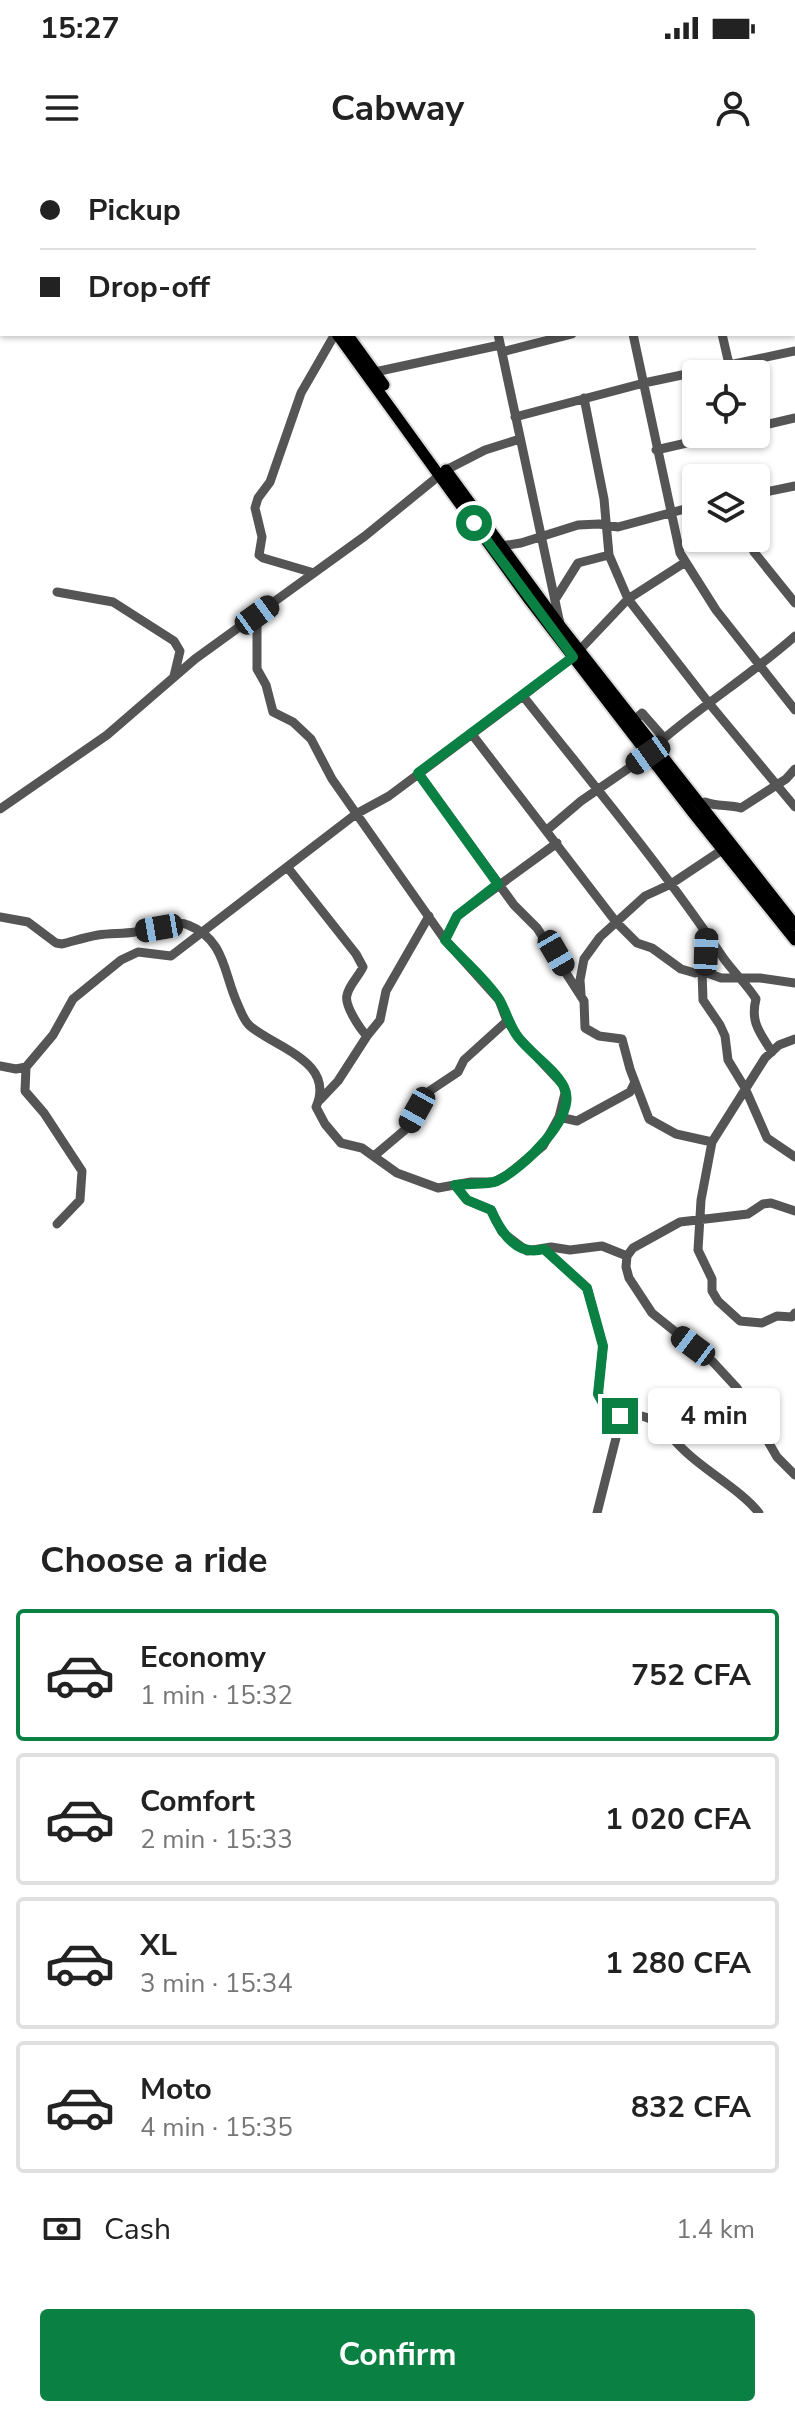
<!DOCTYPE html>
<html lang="en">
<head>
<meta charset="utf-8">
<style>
  body { margin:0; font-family:"Nunito Sans",sans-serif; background:#f6f6f6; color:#222; height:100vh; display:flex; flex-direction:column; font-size:30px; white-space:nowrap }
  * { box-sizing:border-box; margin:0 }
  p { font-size:26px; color:#767676 }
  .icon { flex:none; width:44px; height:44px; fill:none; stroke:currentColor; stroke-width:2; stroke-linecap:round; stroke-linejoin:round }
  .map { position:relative; height:1353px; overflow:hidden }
  .sheet { display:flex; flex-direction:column; background:#fff; flex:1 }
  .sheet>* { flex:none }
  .hud { position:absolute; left:0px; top:0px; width:796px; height:176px; box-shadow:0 2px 6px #0004; display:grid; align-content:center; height:176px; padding:0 40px; background:#fff }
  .tools { position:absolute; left:682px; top:200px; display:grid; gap:16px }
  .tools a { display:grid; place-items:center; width:88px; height:88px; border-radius:8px; background:#fff; box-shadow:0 2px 6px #0004; font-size:40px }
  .end { position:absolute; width:36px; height:36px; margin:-18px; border:10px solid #0b8043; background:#fff; box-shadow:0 0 0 4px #fff }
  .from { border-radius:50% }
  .bubble { position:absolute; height:56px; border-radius:8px; background:#fff; box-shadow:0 2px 6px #0004; font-size:26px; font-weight:700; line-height:56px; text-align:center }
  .car { position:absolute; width:24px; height:48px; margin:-24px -12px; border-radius:10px; box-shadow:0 0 6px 2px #0007; background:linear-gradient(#222 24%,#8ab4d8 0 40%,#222 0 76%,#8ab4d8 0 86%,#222 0) }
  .hud b { display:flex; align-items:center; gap:28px; height:76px; font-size:30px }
  .hud b+b { border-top:2px solid #e0e0e0 }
  .hud i { width:20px; height:20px; background:#222 }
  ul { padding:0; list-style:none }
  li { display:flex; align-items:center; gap:24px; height:132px; margin:0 16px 12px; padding:0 24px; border:4px solid #e0e0e0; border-radius:8px }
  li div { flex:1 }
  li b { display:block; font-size:30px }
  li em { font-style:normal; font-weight:700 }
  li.on { border-color:#0b8043 }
  li>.icon { width:72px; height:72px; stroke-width:1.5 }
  h2 { padding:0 40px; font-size:36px; line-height:96px }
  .pay { display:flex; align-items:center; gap:20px; height:88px; padding:0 40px; font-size:30px }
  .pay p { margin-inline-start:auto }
  .button { display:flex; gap:16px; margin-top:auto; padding:16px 40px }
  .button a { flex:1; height:92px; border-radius:8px; background:#0b8043; color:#fff; font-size:32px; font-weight:700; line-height:92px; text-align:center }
  .status { display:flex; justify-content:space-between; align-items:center; height:56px; padding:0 40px; background:#fff; direction:ltr }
  .status svg { height:22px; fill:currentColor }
  header { display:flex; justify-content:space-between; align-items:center; height:104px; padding:0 40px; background:#fff; font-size:36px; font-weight:700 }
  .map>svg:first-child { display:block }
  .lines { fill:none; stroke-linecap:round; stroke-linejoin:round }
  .stream { stroke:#a3a3a3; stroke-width:2 }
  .major-casing { stroke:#dbdbdb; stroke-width:15 }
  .minor { stroke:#555; stroke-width:9 }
  .major { stroke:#000; stroke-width:11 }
  .route { stroke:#0b8043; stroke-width:10 }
</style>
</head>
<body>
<div class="status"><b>15:27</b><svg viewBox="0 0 49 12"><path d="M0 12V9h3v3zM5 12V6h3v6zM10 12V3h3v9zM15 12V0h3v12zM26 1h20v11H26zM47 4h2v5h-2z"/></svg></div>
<header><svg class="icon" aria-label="menu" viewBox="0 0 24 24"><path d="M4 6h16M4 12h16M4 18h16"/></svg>Cabway<svg class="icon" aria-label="person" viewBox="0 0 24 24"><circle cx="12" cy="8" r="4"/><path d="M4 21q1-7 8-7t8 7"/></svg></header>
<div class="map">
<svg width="795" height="1353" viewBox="0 0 795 1353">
  <rect width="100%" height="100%" fill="#fff"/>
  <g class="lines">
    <path class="stream" d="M259,2L262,0
      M0,114L2,113"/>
    <defs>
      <path id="major" d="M206,0L207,2
        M217,0L219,2
        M337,174L530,441L693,653L795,780
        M347,174L384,225
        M446,310L561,467L795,765"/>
    </defs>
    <use href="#major" class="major-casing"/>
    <path class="minor" d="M316,0V2
      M461,0V2
      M594,0V2
      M660,0L661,2
      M734,0V2
      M426,2L435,0
      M752,2L761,0
      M794,59H795
      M794,124H795
      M498,174L560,464
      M633,174L680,393L716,450L795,550
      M722,174L729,204
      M502,192L572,174
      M375,212L500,185
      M584,238L604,339L609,395L628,439L708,542L795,647
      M515,257L644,223L795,191
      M756,267L795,258
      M656,290L726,274
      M756,334L795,326
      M748,378L754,392L795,443
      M501,386L521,383L578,365L599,364L618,367L696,346
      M314,413L263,398L259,395L262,377L255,348L258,338L270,322L301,233L335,174
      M57,432L113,442L174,481L180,491L174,516
      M556,438L578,403L609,395
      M523,536C590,621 661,705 722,796C732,811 746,823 756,839C750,862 760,873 772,892
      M631,563L642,553L664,578
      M471,573L616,762L637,783L652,788L681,809L695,813L702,811L721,818H760L795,823
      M654,587C699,547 750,516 795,476
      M418,613L514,745L537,768L584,841L585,868L599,876L622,879L630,909L649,959L676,974L712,982
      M699,646L705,642C717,647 729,644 741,648L786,619L795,609
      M0,649L107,575L195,499L365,376L446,310L485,290L520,279
      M547,670L581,641L648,595
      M288,708L356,794L363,807C359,816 349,825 347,835C344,845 360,869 367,876L338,921L320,940
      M0,757L28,762L56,783L62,784C74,781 86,777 98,775C110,773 123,774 135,772C150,770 175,759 188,765C226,780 223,813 238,845C241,852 244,861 250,866C276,888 336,902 316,947L325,964L341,983L362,988L397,1013L438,1028L471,1022H494L507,1015L543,986L559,957L565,933L563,925L519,878L507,861L499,840L445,780L332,619L311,579L293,562L273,552L266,525L257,509V455
      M707,773L702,811L703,840L720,865L725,876L728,900L745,928L767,978L795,997
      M445,780L457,756L557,683
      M581,834L580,820L584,799L600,777L645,736L671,724L722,690
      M367,876L380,860L386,831L429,756
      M795,879L779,885L765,898L712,982L701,1040L698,1090L712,1119V1131L718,1141L740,1161L762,1163L777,1156L792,1157L795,1153
      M0,906L16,909L26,907L53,875L73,839L121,800L138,792L171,796L356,654L389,636L523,536L573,497L628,439L684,403
      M26,907L25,931L44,953L82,1011L80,1040L57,1064
      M559,957L577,961L630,932L635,922
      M374,996L406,969L428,932L458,912L464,900L507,861
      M455,1025L467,1040L491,1050L502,1072L527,1091L551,1087L570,1090L602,1086L627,1096
      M795,1051L771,1043L763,1044L748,1054L680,1062L633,1088L627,1096L626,1107L629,1118L652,1153L713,1202L737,1228L777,1297L795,1315
      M544,1089L587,1128L603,1186L598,1234L618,1270L597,1353
      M614,1263C624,1252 635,1253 648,1258C664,1265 673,1281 686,1292C707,1312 742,1331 759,1353"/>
    <use href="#major" class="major"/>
  </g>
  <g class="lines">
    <path class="route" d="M474,363L573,497L418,613L498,724L457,756L445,780C462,799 485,818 499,839C506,851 509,865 518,877C531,894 554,908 564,927C579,956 521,1010 497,1021C487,1025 467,1023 455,1025L467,1040L491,1050C501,1073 517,1097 544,1089L587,1128L603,1186L598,1234L614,1263L620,1256"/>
  </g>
</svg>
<div class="tools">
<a><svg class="icon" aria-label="locate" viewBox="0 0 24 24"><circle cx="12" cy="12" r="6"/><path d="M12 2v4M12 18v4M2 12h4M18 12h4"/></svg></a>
<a><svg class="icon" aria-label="layers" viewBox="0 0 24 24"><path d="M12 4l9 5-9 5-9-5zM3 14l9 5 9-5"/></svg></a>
</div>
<i class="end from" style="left:474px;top:363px"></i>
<i class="end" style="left:620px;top:1256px"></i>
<div class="bubble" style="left:648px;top:1228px;width:132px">4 min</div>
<i class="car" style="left:257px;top:455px;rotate:54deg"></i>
<i class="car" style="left:648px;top:595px;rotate:235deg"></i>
<i class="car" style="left:159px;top:768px;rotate:260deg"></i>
<i class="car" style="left:706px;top:792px;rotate:2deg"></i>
<i class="car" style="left:556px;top:793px;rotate:150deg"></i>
<i class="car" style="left:417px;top:950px;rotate:209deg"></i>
<i class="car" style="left:693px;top:1186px;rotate:307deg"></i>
<div class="hud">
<b><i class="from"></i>Pickup</b>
<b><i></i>Drop-off</b>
</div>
</div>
<section class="sheet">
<h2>Choose a ride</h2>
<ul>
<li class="on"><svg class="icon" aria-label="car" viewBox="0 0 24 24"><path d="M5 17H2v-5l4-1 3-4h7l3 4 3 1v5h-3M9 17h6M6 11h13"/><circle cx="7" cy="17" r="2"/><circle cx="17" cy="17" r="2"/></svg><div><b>Economy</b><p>1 min · 15:32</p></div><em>752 CFA</em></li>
<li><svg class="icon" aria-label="car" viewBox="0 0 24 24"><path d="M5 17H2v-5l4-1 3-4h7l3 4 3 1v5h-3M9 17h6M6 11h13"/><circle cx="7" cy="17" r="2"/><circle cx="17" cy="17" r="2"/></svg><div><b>Comfort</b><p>2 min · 15:33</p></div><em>1 020 CFA</em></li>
<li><svg class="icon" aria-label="car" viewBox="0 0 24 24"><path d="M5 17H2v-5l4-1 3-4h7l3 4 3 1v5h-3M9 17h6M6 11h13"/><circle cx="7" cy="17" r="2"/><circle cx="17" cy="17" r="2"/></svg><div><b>XL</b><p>3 min · 15:34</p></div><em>1 280 CFA</em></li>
<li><svg class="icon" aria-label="car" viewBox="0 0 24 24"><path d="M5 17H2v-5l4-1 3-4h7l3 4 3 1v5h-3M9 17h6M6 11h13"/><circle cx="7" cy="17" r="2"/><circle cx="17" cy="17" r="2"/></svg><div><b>Moto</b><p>4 min · 15:35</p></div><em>832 CFA</em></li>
</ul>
<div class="pay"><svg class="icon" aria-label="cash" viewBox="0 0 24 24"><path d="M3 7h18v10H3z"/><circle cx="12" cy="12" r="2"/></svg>Cash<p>1.4 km</p></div>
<div class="button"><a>Confirm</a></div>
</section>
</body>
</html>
